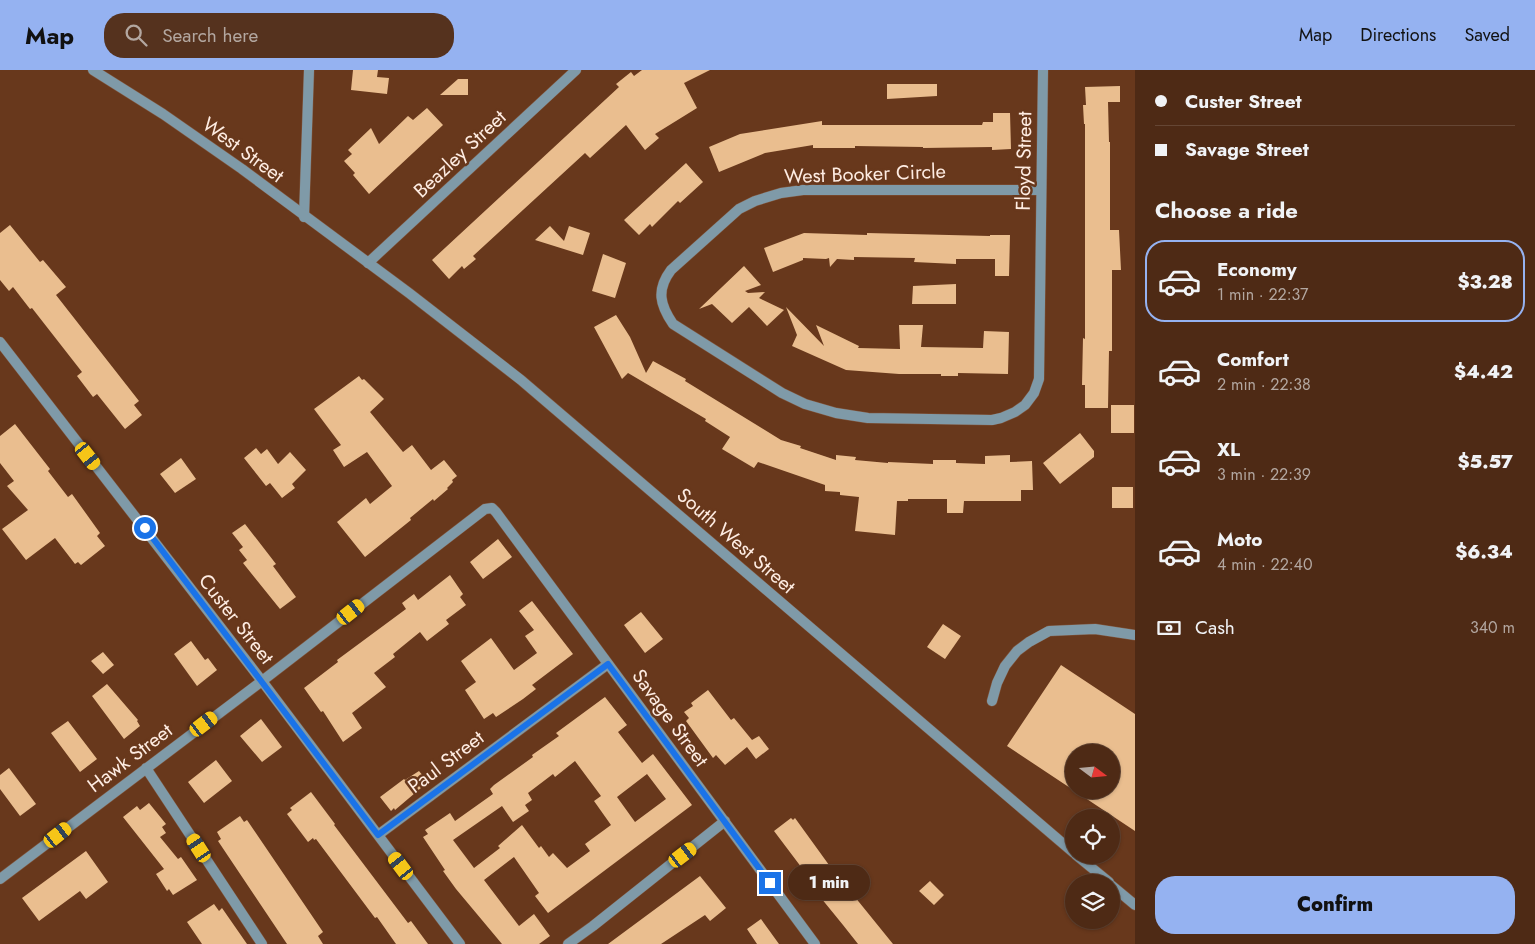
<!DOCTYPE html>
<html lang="en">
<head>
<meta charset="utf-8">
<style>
  body { margin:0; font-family:Jost,sans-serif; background:#55321e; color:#f1f3f6; height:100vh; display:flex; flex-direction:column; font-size:19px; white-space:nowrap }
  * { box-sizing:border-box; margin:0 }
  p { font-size:16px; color:#b3a7a0 }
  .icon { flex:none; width:28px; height:28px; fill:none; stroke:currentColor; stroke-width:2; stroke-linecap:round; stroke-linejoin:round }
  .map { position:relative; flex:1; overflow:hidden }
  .side { display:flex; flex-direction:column; background:#4e2a15; width:400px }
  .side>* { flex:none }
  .guide { display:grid; align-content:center; height:110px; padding:0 20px; background:#4e2a15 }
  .needle { width:32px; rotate:106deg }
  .tools { position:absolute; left:1065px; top:674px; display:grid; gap:10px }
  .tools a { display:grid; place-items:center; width:55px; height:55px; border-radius:50%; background:#4e2a15; box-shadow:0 1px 4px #0004,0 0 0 1px #654634; font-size:25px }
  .end { position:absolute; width:22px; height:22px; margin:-11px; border:6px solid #1a73e8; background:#fff; box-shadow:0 0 0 2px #fff }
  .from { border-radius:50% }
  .bubble { position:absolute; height:35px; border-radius:18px; background:#4e2a15; box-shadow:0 1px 4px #0004,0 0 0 1px #654634; font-size:16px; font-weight:800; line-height:35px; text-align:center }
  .car { position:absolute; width:15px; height:30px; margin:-15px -8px; border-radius:6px; box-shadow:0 0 4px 1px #0007; background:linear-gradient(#f5c518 24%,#345 0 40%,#f5c518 0 76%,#345 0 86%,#f5c518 0) }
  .guide b { display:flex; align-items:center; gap:18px; height:48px; font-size:19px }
  .guide b+b { border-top:1px solid #654634 }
  .guide i { width:12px; height:12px; background:#f1f3f6 }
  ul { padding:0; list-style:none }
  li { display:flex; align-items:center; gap:15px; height:82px; margin:0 10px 8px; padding:0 10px; border:2px solid transparent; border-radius:20px }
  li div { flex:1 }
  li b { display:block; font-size:19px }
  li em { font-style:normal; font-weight:800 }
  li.current { border-color:#95b2f1 }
  li>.icon { width:45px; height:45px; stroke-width:1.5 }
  h2 { padding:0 20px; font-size:22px; line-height:60px }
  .pay { display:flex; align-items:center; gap:12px; height:55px; padding:0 20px; font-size:19px }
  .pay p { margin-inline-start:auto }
  .primary-button { display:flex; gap:10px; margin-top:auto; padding:10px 20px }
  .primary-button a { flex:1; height:58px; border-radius:20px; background:#95b2f1; color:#111; font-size:20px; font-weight:800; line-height:58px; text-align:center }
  header { display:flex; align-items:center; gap:30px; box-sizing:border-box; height:70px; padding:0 25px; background:#95b2f1; color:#111 }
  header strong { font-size:24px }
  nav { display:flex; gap:28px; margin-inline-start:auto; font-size:18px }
  .search { width:350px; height:45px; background:#55321e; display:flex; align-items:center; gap:12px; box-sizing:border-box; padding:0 18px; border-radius:20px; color:#b3a7a0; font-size:19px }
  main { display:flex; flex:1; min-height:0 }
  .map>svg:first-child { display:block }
  .building { fill:#eabe8f; fill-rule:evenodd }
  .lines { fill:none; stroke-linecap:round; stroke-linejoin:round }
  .service-casing { stroke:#80553c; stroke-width:11 }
  .minor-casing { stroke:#80553c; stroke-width:11 }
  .tertiary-casing { stroke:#80553c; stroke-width:11 }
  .service { stroke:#7f9aa8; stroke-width:10 }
  .minor { stroke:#7f9aa8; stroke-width:10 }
  .tertiary { stroke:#7f9aa8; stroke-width:10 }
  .route { stroke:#1a73e8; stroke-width:6 }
  .labels { text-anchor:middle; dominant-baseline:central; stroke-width:5; stroke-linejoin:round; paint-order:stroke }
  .street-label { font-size:20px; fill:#feece2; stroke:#68381c }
</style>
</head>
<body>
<header>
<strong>Map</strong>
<div class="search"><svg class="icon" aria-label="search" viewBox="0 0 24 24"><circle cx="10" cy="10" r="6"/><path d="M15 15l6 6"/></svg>Search here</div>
<nav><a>Map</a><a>Directions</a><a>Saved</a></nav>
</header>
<main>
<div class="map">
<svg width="1135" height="874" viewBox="0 0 1135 874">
  <rect width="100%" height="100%" fill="#68381c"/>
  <path class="building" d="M353,0H378L377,7L389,8L387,24L351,20Z
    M642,0H710L684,13L697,38L655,64L659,68L645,80L626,55L590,88L585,83L473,186L476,189L464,199L462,196L449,209L432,190L619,17L616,14L631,2L634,6Z
    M458,9H468V25H440Z
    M887,14H937V26L887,29Z
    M1120,16V32H1108L1109,72H1110V160H1119L1121,200H1112V281H1109L1108,338H1085V315H1082L1083,268L1085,269V54H1084L1083,35H1086L1085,17Z
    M427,38L443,55L369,124L353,105L355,103L344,91L352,84L348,80L371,58L379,74L408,46L413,50Z
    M993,43H1010L1011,79L992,80V77L923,78V77L855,76V78H813V75L765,83L719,102L709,77L740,64L822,51V55H982L983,52H993Z
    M686,93L703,112L680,133L678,131L652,157L650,154L639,165L624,150Z
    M10,155L40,192L43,190L66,217L56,225L139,331L134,335L142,345L125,359L97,324L93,327L77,306L82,302L32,238L30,239L13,217L9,221L0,210V163Z
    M550,156L564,171L569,156L590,163L583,185L535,170Z
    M804,163L867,165V163L990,166V165H1010L1009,206H995V189H956V194L914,192L915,188L854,187V190L837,189L830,197L829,188L826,189L803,188V190L773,202L764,178Z
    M603,184L626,193L615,228L592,221Z
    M744,196L761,215L745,221L748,223L765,222L759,228L784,240L767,256L749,237L732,253L712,234L699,239Z
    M956,214V234H912L913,216Z
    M786,237L824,276L816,255L859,276L858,278L900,279L899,255H923L921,277L983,278L984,261L1009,262L1008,304L958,303V306H941V304H899L846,300L792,276L797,265Z
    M616,245L630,267L646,303L653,291L686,309L685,311L781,370L801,376L800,378L836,390V385L856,387L855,390L888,393V392L933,394V390H956V393L985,394V386L1010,385V392L1032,391L1033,420H1021V431H964L963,443H947V429H908V431H897L895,465L855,461L859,427L840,425V422L825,421V415L758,392L754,398L722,379L730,367L705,351L706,349L628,303L622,309L594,257Z
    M359,306L362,310L364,309L384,329L370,342L403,382L412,375L431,400L444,390L457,406L452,410L453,412L447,418L448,419L434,431L433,429L410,448L411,450L365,487L337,452L366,428L370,434L392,416L367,382L344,397L333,380L341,375L314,339Z
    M1111,335H1134V363H1111Z
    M15,354L50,399L48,401L68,427L72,424L100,463L97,466L105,476L81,495L78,492L75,494L55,468L26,490L2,459L28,440L7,416L14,411L0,393V366Z
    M1080,363L1094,381V387L1060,414L1043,393Z
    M256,378L261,384L267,379L278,394L290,382L306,400L292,414L295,418L282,428L270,413L266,416L244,388Z
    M181,388L196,409L175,423L160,404Z
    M1112,417H1133V438H1112Z
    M245,454L276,494L273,496L296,527L280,539L243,493L247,490L239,480L243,477L232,463Z
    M498,469L512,487L483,509L470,492Z
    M450,505L463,524L460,527L466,535L446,550L449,554L427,571L420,562L393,584L395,587L374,603L386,617L352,643L362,658L343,672L323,641L321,642L304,618L338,592L337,590L406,539L402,533L414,524L418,530Z
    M532,531L573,584L532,615L536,619L523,629L496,647L493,643L484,649L465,620L476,612L461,591L491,568L514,600L537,583L525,566L534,560L519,541Z
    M641,542L663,569L645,583L624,555Z
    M943,554L961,566L945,589L927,577Z
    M191,571L205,590L208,588L217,600L197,616L174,584Z
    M103,582L114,595L103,604L91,591Z
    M1061,595L1135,644V761L1007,676ZM1074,682H1111V720H1074Z
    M107,614L138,650L137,651L140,656L124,669L92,626Z
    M708,620L731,650L734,648L752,670L759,666L769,679L756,689L747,677L725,695L716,685L713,688L686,651L689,648L684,642L693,636L691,633Z
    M605,627L627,655L618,662L642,693L653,684L692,735L548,843L535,826L539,823L514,787L484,810L519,856L534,844L550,866L539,874H502L456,819L443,801L445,800L423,767L428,764L425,760L450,743L455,751L493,724L490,719L494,715L533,687L532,685L559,666L556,663ZM575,691L601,726L594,731L611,755L585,774L590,781L567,798L553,783L549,787L541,776L539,778L522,755L498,776L500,778L474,798L453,770L502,736L513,752L529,741L525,735L532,730L528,723L553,704L555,707ZM647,704L666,729L635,752L617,727Z
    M261,649L282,677L262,692L240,666Z
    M68,651L97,689L80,702L51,663Z
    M216,690L232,711L204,733L188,712Z
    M9,698L36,734L20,746L0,719V705Z
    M419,701L428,712L395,740L394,738L391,741L380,727L404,709L405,710Z
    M311,722L335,754L334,755L408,853L411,851L428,874H396L377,847L375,848L316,769L314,770L313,768L308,772L287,744L292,740L290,738Z
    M149,733L166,754L162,757L166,763L160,767L178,789L181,787L197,810L173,825L169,819L167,821L156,804L164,799L123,747L137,736L140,740Z
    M240,746L244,752L247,750L323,862L318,866L323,874H287L218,771L221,769L217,762Z
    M791,748L793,750L795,748L829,795L893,874H858L843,855L821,828L823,826L774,761Z
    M86,781L108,812L86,829L80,821L39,851L22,828Z
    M700,806L726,838L710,851L705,845L661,874H608Z
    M930,811L944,825L934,835L919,821Z
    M214,834L219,841L222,838L247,874H202L187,852Z
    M761,849L779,874H757L747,859Z"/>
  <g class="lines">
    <defs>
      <path id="service" d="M992,631L997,613L1005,596L1017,581L1029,572L1049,561L1095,559L1135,565"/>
      <path id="minor" d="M1041,120H803L781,123L755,131L739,139L671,200C656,220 660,235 673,254L782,323L805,334L836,343L868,348L992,350L1001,348L1015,342L1025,335L1034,323L1039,309L1043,0
        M304,147L309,0
        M368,193L576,0
        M0,272L262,611L460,874
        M146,698L262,874
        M378,765L608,594
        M0,809L262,611L485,439L492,438L496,442L815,874
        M568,874L593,856L725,751"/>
      <path id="tertiary" d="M93,0L163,44L242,99L409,223L521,310L1074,783
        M1076,785L1109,812
        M1111,815L1135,835"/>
    </defs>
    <use href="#service" class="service-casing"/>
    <use href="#minor" class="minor-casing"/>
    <use href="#tertiary" class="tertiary-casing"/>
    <use href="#service" class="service"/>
    <use href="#minor" class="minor"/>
    <use href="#tertiary" class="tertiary"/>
  </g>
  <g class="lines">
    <path class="route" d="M145,458L378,765L608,594L770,813"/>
  </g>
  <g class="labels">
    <g class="street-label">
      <text transform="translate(243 80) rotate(36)">West Street</text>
      <text transform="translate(460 84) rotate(-43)">Beazley Street</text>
      <text transform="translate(1024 91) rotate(-89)">Floyd Street</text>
      <text transform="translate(865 104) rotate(-2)">West Booker Circle</text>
      <text transform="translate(736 471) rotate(41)">South West Street</text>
      <text transform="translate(236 549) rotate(52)">Custer Street</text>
      <text transform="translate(670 648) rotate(54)">Savage Street</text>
      <text transform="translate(130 688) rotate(-37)">Hawk Street</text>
      <text transform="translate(446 692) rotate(-37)">Paul Street</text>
    </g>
  </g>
</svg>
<div class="tools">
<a><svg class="needle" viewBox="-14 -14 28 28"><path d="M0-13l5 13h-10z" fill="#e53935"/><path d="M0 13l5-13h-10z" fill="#b3a7a0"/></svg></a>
<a><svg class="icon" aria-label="locate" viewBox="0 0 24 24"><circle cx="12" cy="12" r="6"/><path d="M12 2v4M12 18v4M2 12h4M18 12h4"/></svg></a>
<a><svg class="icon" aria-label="layers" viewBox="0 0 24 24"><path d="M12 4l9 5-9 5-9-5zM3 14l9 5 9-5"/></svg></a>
</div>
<i class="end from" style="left:145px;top:458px"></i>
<i class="end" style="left:770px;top:813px"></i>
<div class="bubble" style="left:788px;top:795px;width:82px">1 min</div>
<i class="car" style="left:88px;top:386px;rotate:142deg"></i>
<i class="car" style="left:351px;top:542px;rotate:52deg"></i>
<i class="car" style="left:204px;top:654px;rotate:53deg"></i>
<i class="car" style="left:58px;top:765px;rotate:52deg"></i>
<i class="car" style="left:199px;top:778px;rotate:327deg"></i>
<i class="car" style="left:683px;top:785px;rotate:53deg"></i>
<i class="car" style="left:401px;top:796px;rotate:323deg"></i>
</div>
<section class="side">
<div class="guide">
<b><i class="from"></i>Custer Street</b>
<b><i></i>Savage Street</b>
</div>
<h2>Choose a ride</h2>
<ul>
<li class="current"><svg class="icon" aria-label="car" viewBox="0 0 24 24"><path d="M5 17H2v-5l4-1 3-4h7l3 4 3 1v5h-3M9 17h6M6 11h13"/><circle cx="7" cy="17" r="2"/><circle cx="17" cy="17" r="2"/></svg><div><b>Economy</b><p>1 min · 22:37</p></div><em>$3.28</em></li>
<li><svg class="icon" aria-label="car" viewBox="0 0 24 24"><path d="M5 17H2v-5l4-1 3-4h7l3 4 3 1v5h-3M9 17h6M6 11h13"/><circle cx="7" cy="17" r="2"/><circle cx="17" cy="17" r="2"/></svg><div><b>Comfort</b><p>2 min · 22:38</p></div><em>$4.42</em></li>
<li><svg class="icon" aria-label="car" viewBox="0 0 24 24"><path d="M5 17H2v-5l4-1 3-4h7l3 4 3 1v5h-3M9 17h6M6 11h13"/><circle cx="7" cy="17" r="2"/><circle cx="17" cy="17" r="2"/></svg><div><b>XL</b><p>3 min · 22:39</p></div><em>$5.57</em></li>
<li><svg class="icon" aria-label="car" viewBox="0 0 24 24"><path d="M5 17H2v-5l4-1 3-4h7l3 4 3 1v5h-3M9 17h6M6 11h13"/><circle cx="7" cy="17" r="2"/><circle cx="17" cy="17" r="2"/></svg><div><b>Moto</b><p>4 min · 22:40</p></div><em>$6.34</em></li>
</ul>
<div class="pay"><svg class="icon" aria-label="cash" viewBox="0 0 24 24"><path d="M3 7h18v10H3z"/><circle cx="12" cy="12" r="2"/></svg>Cash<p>340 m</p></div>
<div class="primary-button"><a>Confirm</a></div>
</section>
</main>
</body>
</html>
